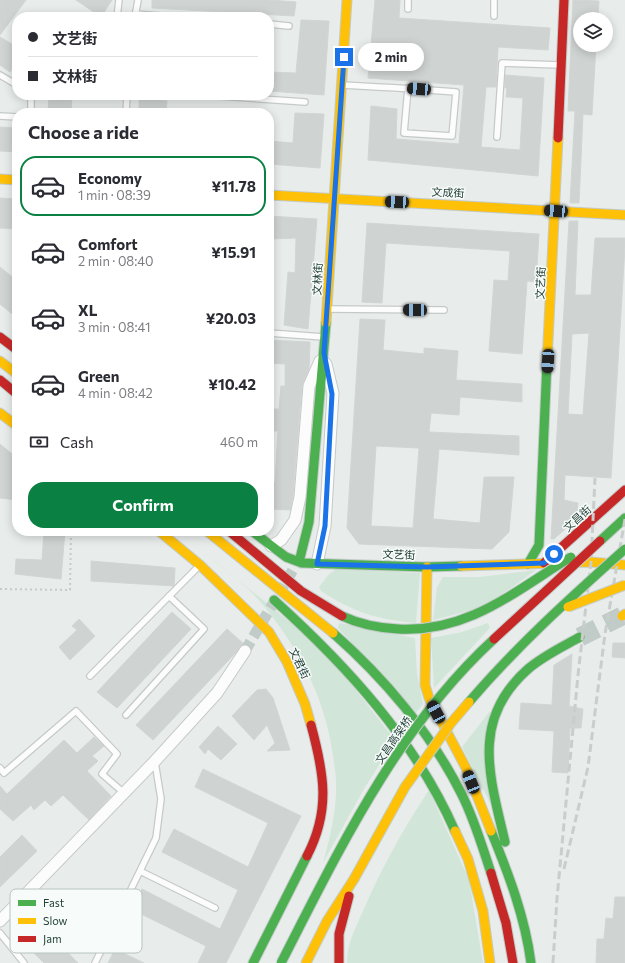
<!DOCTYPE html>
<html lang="en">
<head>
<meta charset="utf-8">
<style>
  body { margin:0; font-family:Commissioner,"Noto Sans SC",sans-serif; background:#f7f7f7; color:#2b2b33; height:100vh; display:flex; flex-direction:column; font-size:15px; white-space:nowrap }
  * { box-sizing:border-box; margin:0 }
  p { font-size:13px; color:#7c7c81 }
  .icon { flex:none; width:22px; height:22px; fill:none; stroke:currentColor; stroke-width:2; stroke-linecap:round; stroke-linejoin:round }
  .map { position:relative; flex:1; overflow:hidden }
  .drawer { position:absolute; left:12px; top:108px; width:262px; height:428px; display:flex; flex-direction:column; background:#fff; border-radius:16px; box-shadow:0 2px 10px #0003 }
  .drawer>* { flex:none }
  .banner { position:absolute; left:12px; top:12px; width:262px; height:88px; border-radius:16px; box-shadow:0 2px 10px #0003; display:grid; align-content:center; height:88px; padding:0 16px; background:#fff }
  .buttons { position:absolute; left:573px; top:12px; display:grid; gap:8px }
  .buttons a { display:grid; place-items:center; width:40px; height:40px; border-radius:50%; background:#fff; box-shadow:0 2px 10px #0003; font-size:20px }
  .end { position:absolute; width:18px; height:18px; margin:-9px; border:5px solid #1a73e8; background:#fff; box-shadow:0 0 0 2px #fff }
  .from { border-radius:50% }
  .bubble { position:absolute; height:28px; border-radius:14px; background:#fff; box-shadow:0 2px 10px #0003; font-size:13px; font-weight:700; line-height:28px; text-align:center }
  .car { position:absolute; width:12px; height:24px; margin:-12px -6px; border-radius:5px; box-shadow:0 0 3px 1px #0007; background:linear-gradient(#222 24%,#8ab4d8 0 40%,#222 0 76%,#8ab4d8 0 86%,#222 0) }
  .banner b { display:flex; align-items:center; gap:14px; height:38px; font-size:15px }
  .banner b+b { border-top:1px solid #e1e1e2 }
  .banner i { width:10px; height:10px; background:#2b2b33 }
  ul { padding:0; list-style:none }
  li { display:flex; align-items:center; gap:12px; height:60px; margin:0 8px 6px; padding:0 8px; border:2px solid transparent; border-radius:16px }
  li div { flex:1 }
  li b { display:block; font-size:15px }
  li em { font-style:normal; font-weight:700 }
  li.on { border-color:#0b8043 }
  li>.icon { width:36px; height:36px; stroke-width:1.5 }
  h2 { padding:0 16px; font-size:18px; line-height:48px }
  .pay { display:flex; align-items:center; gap:10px; height:44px; padding:0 16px; font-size:15px }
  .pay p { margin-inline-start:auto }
  .cta { display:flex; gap:8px; margin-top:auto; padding:8px 16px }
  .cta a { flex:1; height:46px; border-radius:16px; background:#0b8043; color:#fff; font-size:16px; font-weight:700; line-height:46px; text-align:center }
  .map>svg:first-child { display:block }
  .green { fill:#d1e6d8 }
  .building { fill:#cfd4d2; stroke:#d1d6d4; fill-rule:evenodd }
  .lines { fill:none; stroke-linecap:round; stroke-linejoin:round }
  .street-tunnel { stroke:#c1cbc8; stroke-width:11; stroke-dasharray:11 5.5; stroke-linecap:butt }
  .highway-tunnel { stroke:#c1cbc8; stroke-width:19; stroke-dasharray:19 10; stroke-linecap:butt }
  .lane-casing { stroke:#c5cac8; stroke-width:8 }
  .street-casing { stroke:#c5cac8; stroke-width:13 }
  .fast-casing { stroke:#c3cbc8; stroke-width:11 }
  .slow-casing { stroke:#c3cbc8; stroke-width:11 }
  .jam-casing { stroke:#c3cbc8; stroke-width:11 }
  .path { stroke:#c3ccca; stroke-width:2; stroke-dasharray:2 3; stroke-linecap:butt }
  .lane { stroke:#fcfcfc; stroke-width:5.5 }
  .street { stroke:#fcfcfc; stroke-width:11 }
  .fast { stroke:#4caf50; stroke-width:9 }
  .slow { stroke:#ffc107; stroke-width:9 }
  .jam { stroke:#c62828; stroke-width:9 }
  .rail { stroke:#c9cdcc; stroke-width:3; stroke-dasharray:8 4; stroke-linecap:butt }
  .fast-bridge-casing { stroke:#c3ccc9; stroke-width:11; stroke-linecap:butt }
  .slow-bridge-casing { stroke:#c3ccc9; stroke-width:11; stroke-linecap:butt }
  .jam-bridge-casing { stroke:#c3ccc9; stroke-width:11; stroke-linecap:butt }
  .fast-bridge { stroke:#4caf50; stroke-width:9 }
  .slow-bridge { stroke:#ffc107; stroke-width:9 }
  .jam-bridge { stroke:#c62828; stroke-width:9 }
  .route { stroke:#1a73e8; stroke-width:5 }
  .labels { text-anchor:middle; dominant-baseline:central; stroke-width:3; stroke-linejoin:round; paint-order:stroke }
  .street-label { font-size:11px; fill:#24423a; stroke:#f7fbf9 }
  .key { fill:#f7fbf9; stroke:#b8c4c0; stroke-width:1 }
  .key-label { font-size:11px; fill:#24423a }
</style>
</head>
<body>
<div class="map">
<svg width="625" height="963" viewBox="0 0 625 963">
  <rect width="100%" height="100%" fill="#e8edeb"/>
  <path class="green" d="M205,553L296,627L334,662L395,740L364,789L323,863C330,837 337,810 336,783C336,774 334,764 333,756C325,696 297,645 258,599C243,582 222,568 205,553Z
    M336,569L420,573L416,623C376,619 355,613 321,591L319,587L328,575Z
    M536,570L484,607L433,620L437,587L443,577H480Z
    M339,623L415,638L417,673L423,704L416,713L338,628Z
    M488,623L490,628L434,688L431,638L462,632Z
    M490,711L492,807L462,747Z
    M429,790L469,880L483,963H347C347,944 355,928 363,911C381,869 403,829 429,790Z"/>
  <path class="building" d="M0,0H26L0,35Z
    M76,0H112L101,17Z
    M152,0H269L296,2L294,16L152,8Z
    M375,0H400L399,18L550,28L548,50L498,47L496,87H486L481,147L520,150L523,98L506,97L507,88H505V75L544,78L538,176L368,160L371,106L397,109L396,139L459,144L464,85L368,78Z
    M573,0L599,1L598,19H580V45H596L592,115L583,114L579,203H570L575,111H568Z
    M301,20L329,21L324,95L269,91V72L296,73Z
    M0,37L17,47V62L10,72L0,65Z
    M49,95H72L71,113H48Z
    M139,97L167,101L166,113H139Z
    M295,113L324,114L320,168L269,164V141L293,143Z
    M0,127L17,128V152L0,151Z
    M0,198L17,199V229L0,228Z
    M269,216L317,219L308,329L284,325L288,272L295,273L296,238L269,239Z
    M569,221H578L575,295H591L595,238H625V247L611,478L565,475L564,500L578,503L576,519L554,539H551ZM589,333L583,415L568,414L572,334Z
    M367,223L539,234L536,282L527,281L522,354L489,351L494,280L508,281L510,251L386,243L382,303L362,302Z
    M0,267L17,281V318L0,304Z
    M360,319L385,320L383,350L424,354V348L458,351L456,380L522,384V402L460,397L459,415L431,413L429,432L519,436V455L439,449L433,519L480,523L484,477H514L509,532L492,549L359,544L347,528ZM376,446L419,448L413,528L371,526Z
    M269,340L310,342L309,369L302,385L293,496L290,510L269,509V482L275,483L278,431H269V409H279L281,386H285V364L269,363Z
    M0,444L17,458V500L0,498Z
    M44,531H65L61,579L15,574L16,559L42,560Z
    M91,561L175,568L174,586L91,581Z
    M172,612L191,629L117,708L97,692Z
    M79,619L95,636L70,660L59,647L77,630L72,626Z
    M227,629L244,644L153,740L136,725Z
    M613,643H625V658L612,657Z
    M572,654L569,706L583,709L581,728H570L568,773L552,772L554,731L519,729L521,703L552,705L554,665Z
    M266,689L273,698L290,750L267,751L275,743L267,725L254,740L232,716L257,690Z
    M218,726L237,744L221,760L208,749L205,754L199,747Z
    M94,737L104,746L92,756L98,761L87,771L111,796L89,820L63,795L51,806L45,800L34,810L31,805L13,821L0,809V786L7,794L64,740L77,753Z
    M203,769L301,816L226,963H198L206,946L133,910L142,889L220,929L238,890L162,852L174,829L248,867L268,823L195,787Z
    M22,835L37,851L0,887V857Z
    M60,892L75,907L48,932L78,963H44L25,944L39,930L30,921Z
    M615,897H625V963H596L597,939H604L606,918L613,919Z
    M115,949L144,963H108Z"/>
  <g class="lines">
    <path class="street-tunnel" d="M245,651L300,558"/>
    <path class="highway-tunnel" d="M580,637L622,616"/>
    <defs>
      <path id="lane" d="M408,9V0
        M136,14L172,17
        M494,16V0
        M117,17L119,0
        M135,17L138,0
        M269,24L289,26
        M0,75L17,85
        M342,85C380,87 418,89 456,92L452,136L404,133L408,88
        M204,95L305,102
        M31,113V95
        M126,113L127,95
        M0,116L17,117
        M497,137L502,63L561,65
        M327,309L444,310
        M269,310V325
        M269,333L324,337
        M90,676L198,567
        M126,715L204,629L169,596
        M0,768L4,773L76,711L117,754L102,774L124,793
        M140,871L215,908
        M0,933L24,963
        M95,963L156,838L161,799L155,762"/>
      <path id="street" d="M271,546L281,540L295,520L300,497L309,386L320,361
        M317,564L325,526L333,393L326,364
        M0,921L155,761L217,693L245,651"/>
      <path id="fast" d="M252,531L286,557L302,563L427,567L461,566
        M600,541L625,518
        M300,558L309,522L326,323
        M528,564L539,545L547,362
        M274,600C347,666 415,740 455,831
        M333,633C383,677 431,733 461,793C474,818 482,846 491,873
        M491,831C509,875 525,917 531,963
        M505,842C490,777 470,720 528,669C543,656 562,647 580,637
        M253,963L307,856"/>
      <path id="slow" d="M0,179L17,180
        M269,195L625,215
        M326,323L347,0
        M0,361L17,374
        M547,362L558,138
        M0,413L17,426
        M159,531L200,565L269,632L287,662L305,704L311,725
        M207,531L333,633
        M461,566L591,562L625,565
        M427,567L425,685L429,698L466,768L491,831
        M622,616L625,614
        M455,831L468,859L483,911L490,963
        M306,963L327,921L354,879"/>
      <path id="jam" d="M558,138L564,0
        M0,337L17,350
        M0,380L17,394
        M544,563L625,490
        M307,856C331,810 324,773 311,725
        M491,873L506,923L513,963
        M339,963V934L349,896"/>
    </defs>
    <use href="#lane" class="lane-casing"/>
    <use href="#street" class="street-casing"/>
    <use href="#fast" class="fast-casing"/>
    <use href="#slow" class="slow-casing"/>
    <use href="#jam" class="jam-casing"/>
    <path class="path" d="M0,589L70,590L71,531"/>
    <use href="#lane" class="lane"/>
    <use href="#street" class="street"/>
    <use href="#fast" class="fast"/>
    <use href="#slow" class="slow"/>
    <use href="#jam" class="jam"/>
    <path class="rail" d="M564,869L588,767L605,634L625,519
      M553,963L557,898L578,675L591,562L595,478"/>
    <defs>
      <path id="fast-bridge" d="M342,616C359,624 379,628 398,629C468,633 515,591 571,557
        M469,702C517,646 570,598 625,549
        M281,963C340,848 397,728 494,639"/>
      <path id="slow-bridge" d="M568,607L625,585
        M354,879L405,787L451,723L469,702"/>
      <path id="jam-bridge" d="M229,531L301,591L342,616
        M494,639L600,541"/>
    </defs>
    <use href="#fast-bridge" class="fast-bridge-casing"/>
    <use href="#slow-bridge" class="slow-bridge-casing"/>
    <use href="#jam-bridge" class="jam-bridge-casing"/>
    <use href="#fast-bridge" class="fast-bridge"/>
    <use href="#slow-bridge" class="slow-bridge"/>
    <use href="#jam-bridge" class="jam-bridge"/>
  </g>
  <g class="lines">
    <path class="route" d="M344,57L324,353L332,394L325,526L317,564L427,567L544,563L554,554"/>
  </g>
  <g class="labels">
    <g class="street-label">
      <text transform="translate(448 192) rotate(3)">文成街</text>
      <text transform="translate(317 279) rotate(-87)">文林街</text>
      <text transform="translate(540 283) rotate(-87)">文艺街</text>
      <text transform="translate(577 518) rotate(-42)">文昌街</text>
      <text transform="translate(399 554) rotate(2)">文艺街</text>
      <text transform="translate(300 663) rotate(64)">文君街</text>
      <text transform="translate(393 740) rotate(-55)">文昌高架桥</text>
    </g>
  </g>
  <rect x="10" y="889" width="132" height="64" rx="6" class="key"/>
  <rect x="18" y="900" width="18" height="6" fill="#4caf50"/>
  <rect x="18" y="918" width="18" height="6" fill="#ffc107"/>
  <rect x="18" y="936" width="18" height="6" fill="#c62828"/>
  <g class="key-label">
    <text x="43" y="907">Fast</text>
    <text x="43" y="925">Slow</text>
    <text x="43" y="943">Jam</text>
  </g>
</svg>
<div class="buttons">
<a><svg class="icon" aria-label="layers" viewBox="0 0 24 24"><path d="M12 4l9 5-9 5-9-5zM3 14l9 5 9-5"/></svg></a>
</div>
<i class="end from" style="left:554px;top:554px"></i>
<i class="end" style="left:344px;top:57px"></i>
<div class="bubble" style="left:358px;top:43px;width:66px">2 min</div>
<i class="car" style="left:419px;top:89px;rotate:274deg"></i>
<i class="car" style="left:397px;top:202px;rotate:273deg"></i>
<i class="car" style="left:556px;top:211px;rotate:274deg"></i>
<i class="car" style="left:415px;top:310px;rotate:271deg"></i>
<i class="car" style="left:548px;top:361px;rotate:183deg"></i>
<i class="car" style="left:436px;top:712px;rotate:332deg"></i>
<i class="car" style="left:471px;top:782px;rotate:338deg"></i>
<div class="banner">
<b><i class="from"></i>文艺街</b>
<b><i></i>文林街</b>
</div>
<section class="drawer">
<h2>Choose a ride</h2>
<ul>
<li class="on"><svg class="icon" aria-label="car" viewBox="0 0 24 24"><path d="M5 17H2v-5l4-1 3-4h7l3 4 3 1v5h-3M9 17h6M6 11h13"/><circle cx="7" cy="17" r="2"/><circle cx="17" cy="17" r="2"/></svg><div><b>Economy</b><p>1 min · 08:39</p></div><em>¥11.78</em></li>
<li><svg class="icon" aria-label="car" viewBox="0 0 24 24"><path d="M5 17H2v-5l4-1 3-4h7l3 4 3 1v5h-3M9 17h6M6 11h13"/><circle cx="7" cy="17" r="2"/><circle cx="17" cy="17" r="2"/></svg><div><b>Comfort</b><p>2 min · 08:40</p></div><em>¥15.91</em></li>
<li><svg class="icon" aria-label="car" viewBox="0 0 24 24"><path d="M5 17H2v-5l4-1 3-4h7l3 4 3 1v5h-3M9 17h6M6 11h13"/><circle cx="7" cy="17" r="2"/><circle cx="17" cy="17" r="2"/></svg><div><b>XL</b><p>3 min · 08:41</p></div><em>¥20.03</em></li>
<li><svg class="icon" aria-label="car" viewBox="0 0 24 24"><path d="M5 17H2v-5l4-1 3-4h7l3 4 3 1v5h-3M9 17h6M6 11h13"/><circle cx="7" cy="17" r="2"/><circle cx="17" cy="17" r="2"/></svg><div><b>Green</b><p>4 min · 08:42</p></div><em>¥10.42</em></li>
</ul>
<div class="pay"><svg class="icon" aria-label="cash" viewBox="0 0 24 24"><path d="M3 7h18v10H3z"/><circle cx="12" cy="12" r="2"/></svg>Cash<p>460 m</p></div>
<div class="cta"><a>Confirm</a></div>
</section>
</div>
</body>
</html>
